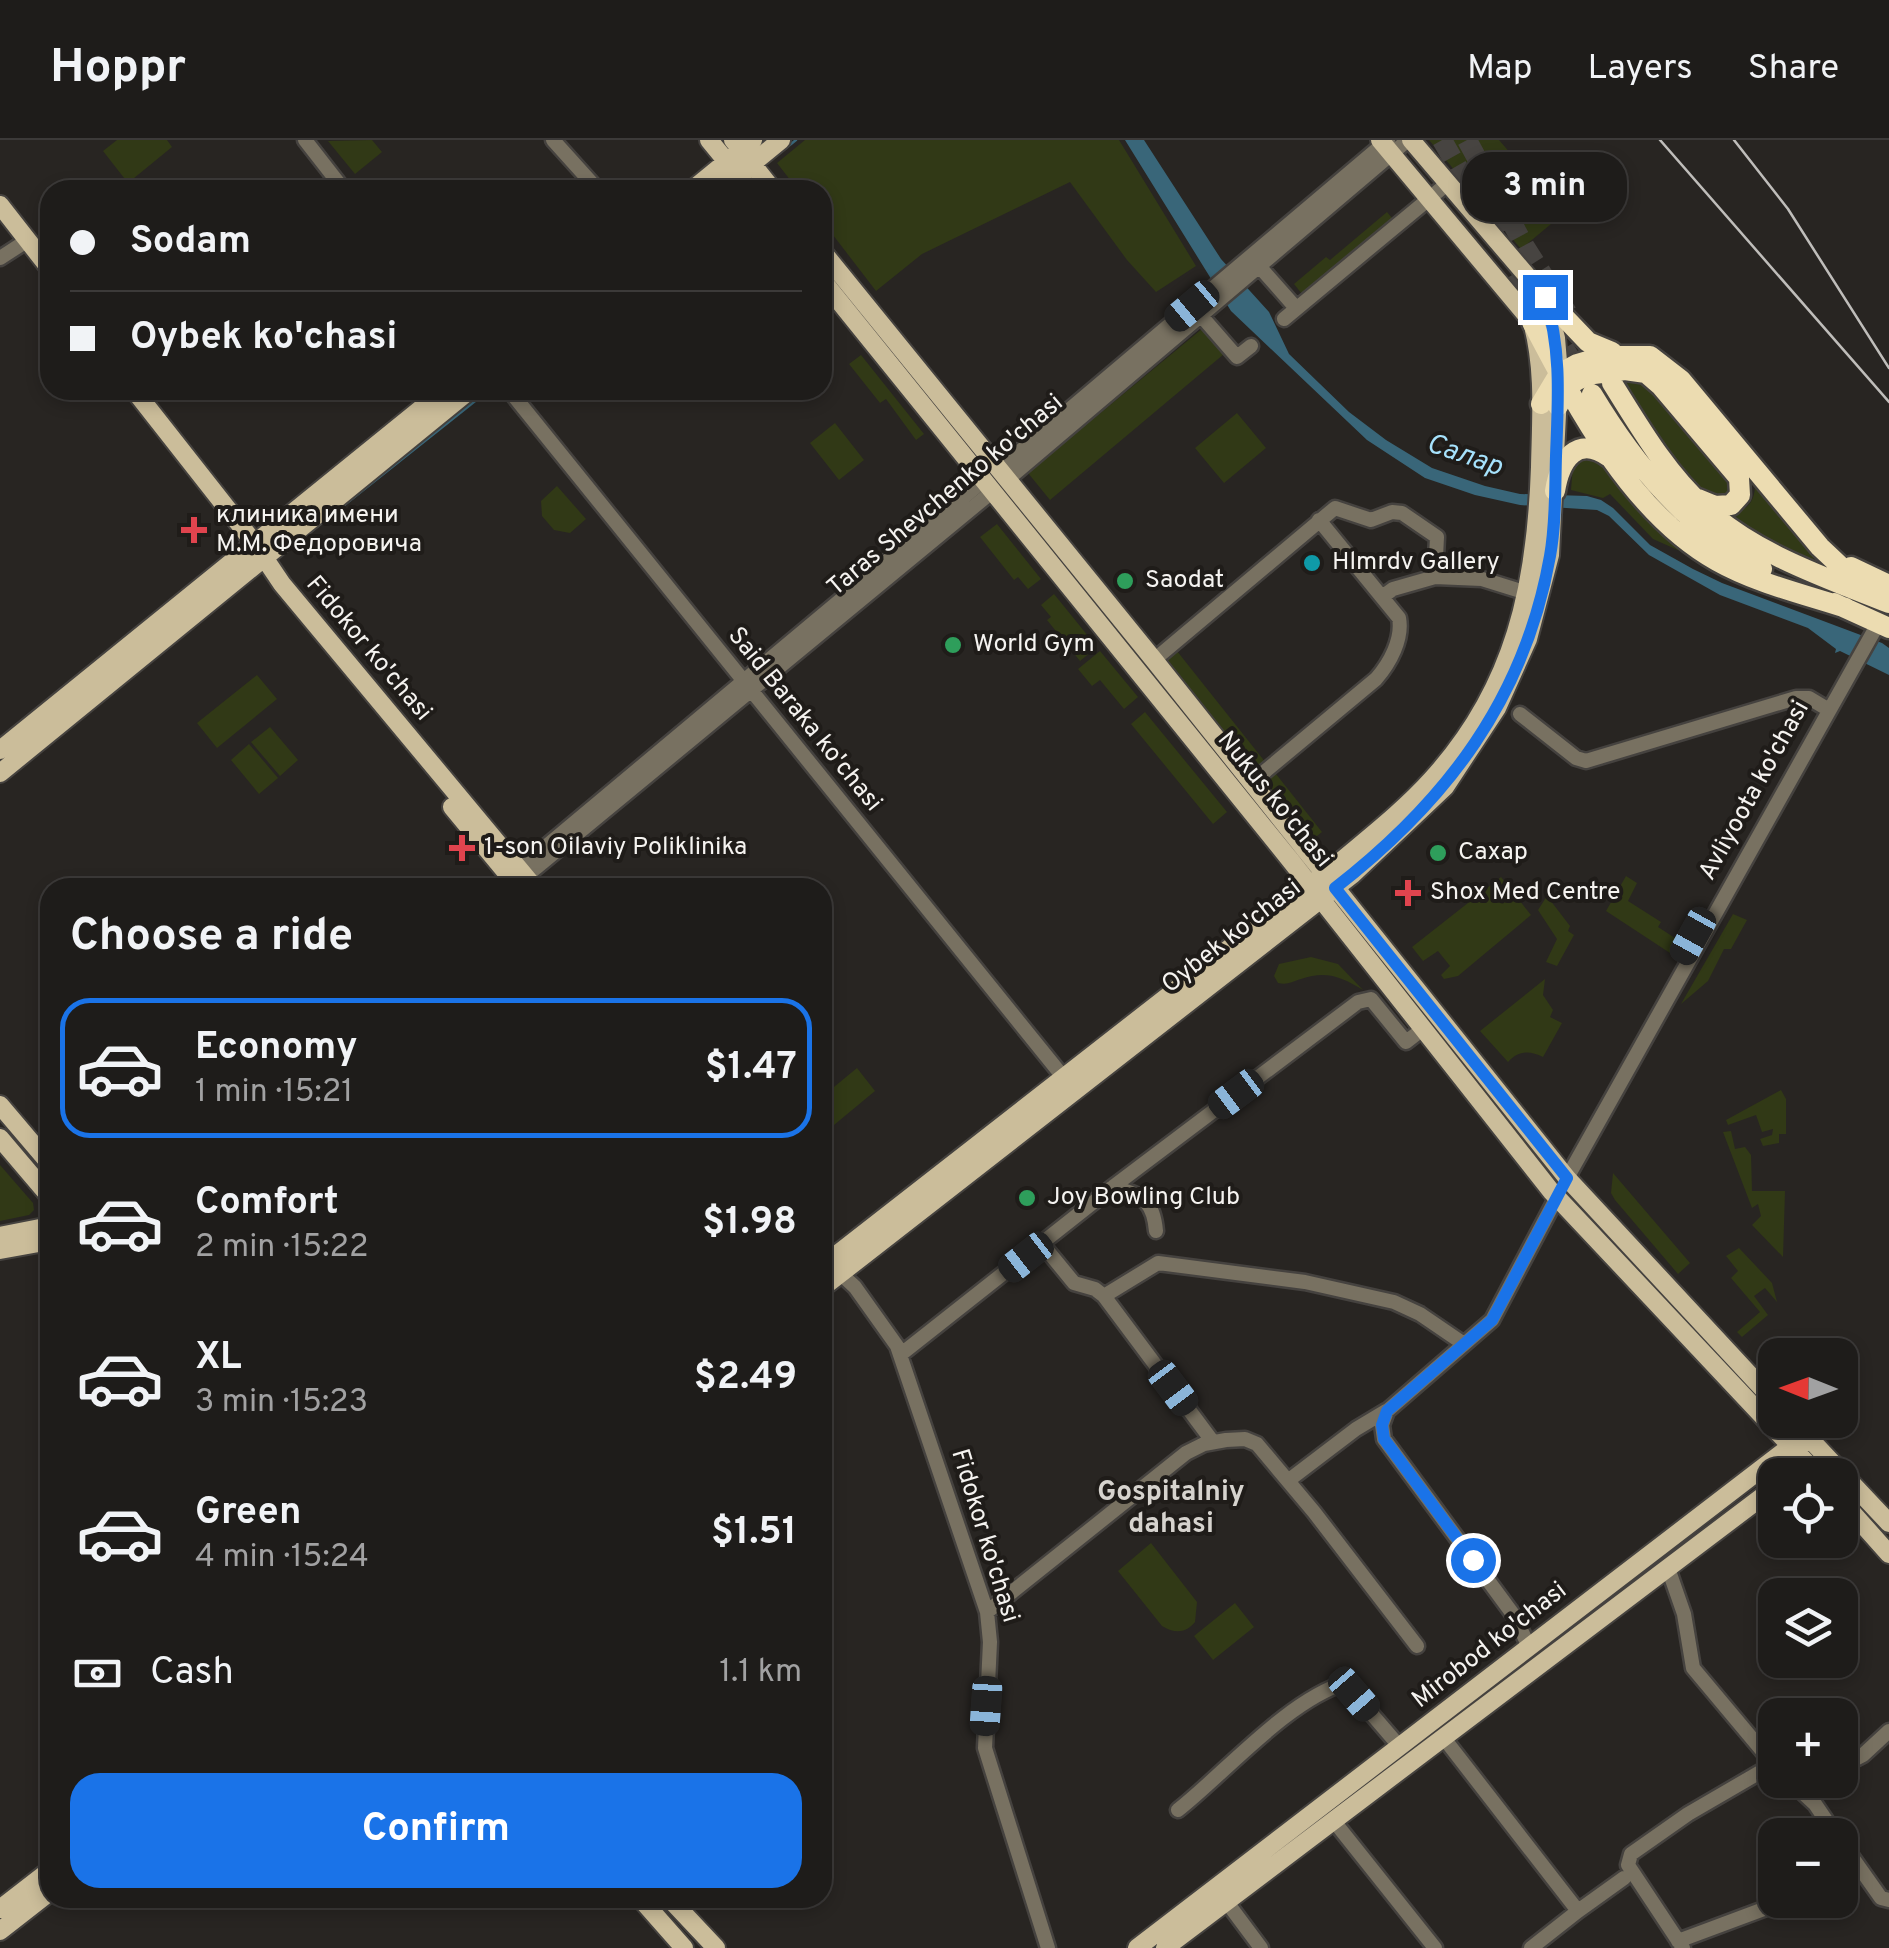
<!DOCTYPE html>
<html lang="en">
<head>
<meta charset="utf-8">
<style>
  body { margin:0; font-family:Overpass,sans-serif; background:#2b2927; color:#f1f3f6; height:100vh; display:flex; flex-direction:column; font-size:38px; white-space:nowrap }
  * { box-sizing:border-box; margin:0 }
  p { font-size:32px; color:#a1a1a2 }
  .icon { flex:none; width:55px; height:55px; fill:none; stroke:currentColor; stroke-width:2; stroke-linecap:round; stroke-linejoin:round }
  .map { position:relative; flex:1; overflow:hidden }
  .details { position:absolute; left:40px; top:738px; width:792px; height:1030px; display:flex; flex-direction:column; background:#1e1c1a; border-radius:30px; box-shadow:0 5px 15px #0003,0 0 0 2px #3c3a39 }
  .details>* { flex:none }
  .guide { position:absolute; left:40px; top:40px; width:792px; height:220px; border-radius:30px; box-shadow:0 5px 15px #0003,0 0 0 2px #3c3a39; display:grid; align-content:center; height:220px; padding:0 30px; background:#1e1c1a }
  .needle { width:65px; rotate:271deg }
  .tools { position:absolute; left:1758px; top:1198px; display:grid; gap:20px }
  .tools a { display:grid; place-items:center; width:100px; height:100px; border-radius:20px; background:#1e1c1a; box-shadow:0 5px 15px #0003,0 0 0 2px #3c3a39; font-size:50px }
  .end { position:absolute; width:45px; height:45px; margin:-22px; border:12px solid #1a73e8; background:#fff; box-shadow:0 0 0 5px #fff }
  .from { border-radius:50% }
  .bubble { position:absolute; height:70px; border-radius:30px; background:#1e1c1a; box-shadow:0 5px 15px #0003,0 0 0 2px #3c3a39; font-size:32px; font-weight:700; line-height:70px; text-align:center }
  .car { position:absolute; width:30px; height:60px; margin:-30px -15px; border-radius:12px; box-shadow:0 0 8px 2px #0007; background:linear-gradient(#222 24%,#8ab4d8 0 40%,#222 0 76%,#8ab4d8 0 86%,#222 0) }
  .guide b { display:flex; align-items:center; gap:35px; height:95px; font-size:38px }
  .guide b+b { border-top:2px solid #3c3a39 }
  .guide i { width:25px; height:25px; background:#f1f3f6 }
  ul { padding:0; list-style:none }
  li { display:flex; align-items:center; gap:30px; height:140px; margin:0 20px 15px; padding:0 10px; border:5px solid transparent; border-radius:30px }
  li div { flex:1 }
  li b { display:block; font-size:38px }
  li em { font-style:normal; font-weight:700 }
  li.current { border-color:#1a73e8 }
  li>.icon { width:90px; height:90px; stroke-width:1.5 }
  h2 { padding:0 30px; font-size:45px; line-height:120px }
  .pay { display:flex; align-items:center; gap:25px; height:110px; padding:0 30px; font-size:38px }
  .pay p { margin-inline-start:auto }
  .button { display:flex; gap:20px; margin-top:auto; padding:20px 30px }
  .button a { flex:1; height:115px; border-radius:30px; background:#1a73e8; color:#fff; font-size:40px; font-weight:700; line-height:115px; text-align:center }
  header { display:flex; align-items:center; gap:60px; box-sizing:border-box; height:140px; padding:0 50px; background:#1e1c1a; border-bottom:2px solid #3c3a39 }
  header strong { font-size:48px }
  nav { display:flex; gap:55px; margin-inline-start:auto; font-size:35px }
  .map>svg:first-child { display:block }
  .green { fill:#313916 }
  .water { fill:#396679 }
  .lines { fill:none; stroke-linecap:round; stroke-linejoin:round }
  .stream { stroke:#396679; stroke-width:2.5 }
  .highway-tunnel { stroke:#474441; stroke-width:20; stroke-dasharray:20 10; stroke-linecap:butt }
  .minor-casing { stroke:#45423f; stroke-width:19 }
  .major-casing { stroke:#45423f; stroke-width:22 }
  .highway-casing { stroke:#45423f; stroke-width:25 }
  .minor { stroke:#787161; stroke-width:14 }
  .major { stroke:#cbbd9a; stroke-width:18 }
  .highway { stroke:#ecdcb1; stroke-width:20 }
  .rail { stroke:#bfbdba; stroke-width:2.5 }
  .route { stroke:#1a73e8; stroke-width:12 }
  .health-dot { fill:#e0444e; stroke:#1f1c19; stroke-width:4 }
  .culture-dot { fill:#0f9aa8; stroke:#1f1c19; stroke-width:4 }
  .leisure-dot { fill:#2e9e5b; stroke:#1f1c19; stroke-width:4 }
  .labels { text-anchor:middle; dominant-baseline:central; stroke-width:8; stroke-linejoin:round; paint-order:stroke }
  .street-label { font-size:25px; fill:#f5f3f0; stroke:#1f1c19 }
  .poi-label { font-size:25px; fill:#f5f3f0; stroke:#1f1c19; text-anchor:start }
  .water-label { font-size:28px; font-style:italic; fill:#a6e2fc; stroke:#1f1c19 }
  .neighbourhood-label { font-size:28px; font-weight:bold; fill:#d6d3ce; stroke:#1f1c19 }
</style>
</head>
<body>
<header>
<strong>Hoppr</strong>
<nav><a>Map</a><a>Layers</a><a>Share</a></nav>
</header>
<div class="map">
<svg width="1889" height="1808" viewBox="0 0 1889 1808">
  <rect width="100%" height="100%" fill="#282522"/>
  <path class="green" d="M117,0H167L172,7L128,43L103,11Z
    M372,0L382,12L355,34L328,1Z
    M805,0H1119L1196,126L1156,152L1127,120L1070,42L922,114L876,151L823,82L822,50H798L777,23Z
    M1429,0H1499L1518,22L1481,55L1490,64L1528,35L1557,72V79L1521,109Z
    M1387,72L1392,78L1302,154L1294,144L1326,117L1330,120Z
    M1203,188L1224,214L1050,360L1028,333Z
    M861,215L924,294L916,300L886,259L880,263L849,224Z
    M1620,239L1648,240L1733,347L1724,361L1697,350Z
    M1237,273L1266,308L1224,343L1195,308Z
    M835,283L864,320L839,340L810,303Z
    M1593,314L1698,419L1653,399L1610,354L1603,358L1571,350L1573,325L1582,317Z
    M557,346L586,379L570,393L554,390L542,376L541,361Z
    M1755,347L1814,418L1810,423L1724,374C1742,374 1754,366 1755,347Z
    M997,384L1041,439L1028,449L1018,437L1014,440L980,397Z
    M1054,454L1097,507L1080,521L1047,480L1051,477L1041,465Z
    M1173,506L1266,623L1256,632L1163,514Z
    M1100,511L1138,557L1124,569L1100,540L1092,546L1078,529Z
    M257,535L277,559L217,608L197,583Z
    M1145,572L1227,672L1213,684L1131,584Z
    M270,587L298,620L280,636L251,602Z
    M249,604L278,638L259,654L231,620Z
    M1272,629L1322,692L1312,700L1262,637Z
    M1626,736L1637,743L1628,761L1661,782L1658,787L1678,800L1670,813L1606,771Z
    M1501,737L1531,775L1458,836L1444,839L1441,835L1450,826L1438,811L1423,821L1412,807Z
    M1547,756L1570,786L1568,791L1574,795L1557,826L1546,822L1557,799L1538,770Z
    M1733,774L1747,780L1731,809H1724L1708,841L1681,864Z
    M1311,817L1338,824L1363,850C1342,837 1326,830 1301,839C1291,842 1288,845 1278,843L1274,836L1279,824Z
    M1545,839L1543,855L1553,870L1550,877L1562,883L1543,917C1529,910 1518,911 1508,922L1480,891Z
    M857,928L875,951L834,985L823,971V956Z
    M1781,950L1786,959V994H1779V1003L1763,1006L1760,999L1772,995L1773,989L1762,992L1756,975L1728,985L1726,980Z
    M1731,991L1735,1009L1745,1007L1751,1015L1752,1051H1785L1783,1117L1752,1085L1761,1076L1758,1064L1752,1068L1723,992Z
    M0,1025L33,1063L34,1070L29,1075L0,1081Z
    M1613,1033L1690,1123L1678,1134L1615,1060L1611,1053Z
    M1739,1108L1772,1143L1777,1162L1765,1148L1754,1156L1768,1175L1742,1197L1737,1192L1760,1172L1731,1138L1738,1131L1726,1116Z
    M1151,1403L1197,1462L1195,1482C1186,1493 1175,1494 1162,1486L1118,1431Z
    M1235,1463L1254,1487L1213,1520L1194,1496Z"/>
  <path class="water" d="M1125,0H1144L1221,119L1269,172L1289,214L1349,272L1386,300L1432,328L1485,346L1520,354L1587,356L1601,360L1613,368L1650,405L1693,429L1722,443L1882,503L1889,508V535L1840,511L1835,513L1836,509L1808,488L1720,455L1649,415L1609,376L1597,370L1520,365L1475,355L1425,338L1367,300L1231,171Z"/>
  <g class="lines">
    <path class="stream" d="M776,16L796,0
      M284,413L489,250"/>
    <path class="highway-tunnel" d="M1442,0L1498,98
      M1467,0L1525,107L1568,174
      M1517,132L1583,239"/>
    <defs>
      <path id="minor" d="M305,0L344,50
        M553,0L598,50
        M0,118L28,100
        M1259,126L1296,168
        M1197,171L1237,217L1251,206
        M1284,179L1448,43
        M509,250L1064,938
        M999,329L1388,0
        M1007,340L1408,0
        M1382,457L1393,449L1435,437
        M1154,520L1335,368L1371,380L1392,372L1402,373L1437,397L1435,437L1482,439L1527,453
        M1520,574L1576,618L1586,621L1796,558H1809L1829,570
        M1251,643L1376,539C1390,523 1403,499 1399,478L1319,380
        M520,728L984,340
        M526,736L993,351
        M1567,1038L1879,482
        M1114,1046C1141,1057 1153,1058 1156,1091
        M1042,1104L1074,1143L1095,1149L1104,1156L1213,1302
        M841,1134L855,1147L897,1206L987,1472L990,1502L985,1608L1048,1808
        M1104,1156L1158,1123L1305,1142L1394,1162L1420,1174L1464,1204
        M900,1215L1114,1046L1358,862L1371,859L1406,902L1424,888
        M1289,1340L1356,1289L1386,1271
        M1668,1428L1684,1474L1693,1528L1775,1626
        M987,1472L1186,1313L1204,1304L1226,1300L1245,1299L1257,1304L1314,1372L1417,1506
        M1529,1507L1515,1477L1384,1299L1382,1285L1387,1271L1492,1180L1557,1057
        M1443,1597L1578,1771L1624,1738
        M1840,1627L1863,1615L1889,1591
        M1789,1640L1815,1664L1836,1695
        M1178,1670C1225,1633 1288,1560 1345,1543L1400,1607
        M1333,1680L1435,1808
        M1840,1700L1881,1758L1889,1760
        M1226,1761L1261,1808
        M1678,1801L1788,1760
        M1531,1808L1578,1771
        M1683,1808L1628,1725L1631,1714L1688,1674L1774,1624"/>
      <path id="major" d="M709,0L750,50
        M733,0L773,50
        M692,50L753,0
        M720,50L781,0
        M0,65L50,129
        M822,111L1154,520L1567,1038L1775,1262
        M822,140L1291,721L1551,1051L1818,1335
        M134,250L255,404L282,444L535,748
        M0,610L444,250
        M0,633L470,250
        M452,667L519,748
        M0,965L50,1024
        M0,998L50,1057
        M0,1096L50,1086
        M0,1110L50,1101
        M822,1126L1341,721C1372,695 1405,669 1432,639C1515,548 1536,446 1540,327C1541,278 1545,229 1532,182L1380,0
        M822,1148L1352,735L1445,647L1497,568L1528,499L1550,415L1559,234L1556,198L1545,157L1411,0
        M1792,1280L1889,1383
        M1840,1359L1889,1414
        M640,1758L684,1808
        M669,1758L716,1808
        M0,1769L50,1730
        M0,1791L50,1752
        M1137,1808L1791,1306L1811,1301
        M1165,1808L1775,1347"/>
      <path id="highway" d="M1545,157L1588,202L1612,212
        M1532,182C1576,266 1631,373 1717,421C1756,443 1803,454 1846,468
        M1612,243C1639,286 1666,333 1704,367C1754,414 1827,438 1889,463
        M1592,254C1636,327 1687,388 1762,429
        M1541,264L1559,234L1577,224L1604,216H1650L1681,240L1820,407L1872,456
        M1558,266L1566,247L1586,235L1625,230L1646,233L1661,246L1739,338L1740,355L1731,365L1715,366L1698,359
        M1555,351C1560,320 1577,294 1609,317
        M1851,427L1889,445
        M1834,463L1889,488"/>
    </defs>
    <use href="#minor" class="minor-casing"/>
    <use href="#major" class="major-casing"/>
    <use href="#highway" class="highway-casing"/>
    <use href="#minor" class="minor"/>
    <use href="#major" class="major"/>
    <use href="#highway" class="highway"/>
    <path class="rail" d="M1660,0L1889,262
      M1734,0L1788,69L1889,228"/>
  </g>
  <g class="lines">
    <path class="route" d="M1473,1420L1384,1299L1382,1285L1387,1271L1492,1180L1567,1038L1335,748C1447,661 1525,558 1550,416C1556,383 1555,349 1556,316C1558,261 1562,210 1545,157"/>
  </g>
  <g class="health-dot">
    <path d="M189 375h10v10h10v10h-10v10h-10v-10h-10v-10h10z"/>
    <path d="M457 693h10v10h10v10h-10v10h-10v-10h-10v-10h10z"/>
    <path d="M1403 738h10v10h10v10h-10v10h-10v-10h-10v-10h10z"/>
  </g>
  <circle class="culture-dot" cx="1312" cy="423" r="10"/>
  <g class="leisure-dot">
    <circle cx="1125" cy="441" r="10"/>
    <circle cx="953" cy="505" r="10"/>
    <circle cx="1438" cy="713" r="10"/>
    <circle cx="1027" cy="1058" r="10"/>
  </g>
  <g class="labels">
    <g class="street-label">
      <text transform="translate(946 356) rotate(-40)">Taras Shevchenko ko'chasi</text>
      <text transform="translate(368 509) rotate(50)">Fidokor ko'chasi</text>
      <text transform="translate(804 580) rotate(51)">Said Baraka ko'chasi</text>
      <text transform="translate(1755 651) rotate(-61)">Avliyoota ko'chasi</text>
      <text transform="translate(1274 660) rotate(51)">Nukus ko'chasi</text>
      <text transform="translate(1232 797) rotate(-38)">Oybek ko'chasi</text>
      <text transform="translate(984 1396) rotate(73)">Fidokor ko'chasi</text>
      <text transform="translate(1490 1506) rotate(-38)">Mirobod ko'chasi</text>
    </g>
    <g class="poi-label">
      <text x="216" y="376">клиника имени<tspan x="216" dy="29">М.М. Федоровича</tspan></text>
      <text x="1332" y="423">Hlmrdv Gallery</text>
      <text x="1145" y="441">Saodat</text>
      <text x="973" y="505">World Gym</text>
      <text x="484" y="708">1-son Oilaviy Poliklinika</text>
      <text x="1458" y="713">Сахар</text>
      <text x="1430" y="753">Shox Med Centre</text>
      <text x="1047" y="1058">Joy Bowling Club</text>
    </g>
    <g class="water-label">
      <text transform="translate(1464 316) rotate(19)">Салар</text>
    </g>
    <g class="neighbourhood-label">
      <text x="1171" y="1353">Gospitalniy<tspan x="1171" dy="32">dahasi</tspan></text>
    </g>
  </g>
</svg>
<div class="tools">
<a><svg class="needle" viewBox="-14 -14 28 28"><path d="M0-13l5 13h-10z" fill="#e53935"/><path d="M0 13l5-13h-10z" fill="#a1a1a2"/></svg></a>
<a><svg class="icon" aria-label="locate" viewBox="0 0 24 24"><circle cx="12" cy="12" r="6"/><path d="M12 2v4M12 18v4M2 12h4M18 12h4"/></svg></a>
<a><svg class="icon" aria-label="layers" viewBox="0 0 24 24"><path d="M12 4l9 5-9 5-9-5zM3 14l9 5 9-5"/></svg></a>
<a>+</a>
<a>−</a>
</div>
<i class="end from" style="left:1473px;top:1420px"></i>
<i class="end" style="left:1545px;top:157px"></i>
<div class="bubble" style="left:1462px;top:12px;width:165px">3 min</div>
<i class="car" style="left:1192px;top:166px;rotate:230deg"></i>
<i class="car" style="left:1693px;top:796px;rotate:209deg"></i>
<i class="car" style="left:1236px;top:954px;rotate:233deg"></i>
<i class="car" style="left:1026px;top:1117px;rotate:232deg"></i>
<i class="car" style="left:1173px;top:1248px;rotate:143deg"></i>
<i class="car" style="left:1354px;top:1554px;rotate:139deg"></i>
<i class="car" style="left:986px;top:1566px;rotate:184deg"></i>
<div class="guide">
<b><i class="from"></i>Sodam</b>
<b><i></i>Oybek ko'chasi</b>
</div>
<section class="details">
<h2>Choose a ride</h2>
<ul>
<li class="current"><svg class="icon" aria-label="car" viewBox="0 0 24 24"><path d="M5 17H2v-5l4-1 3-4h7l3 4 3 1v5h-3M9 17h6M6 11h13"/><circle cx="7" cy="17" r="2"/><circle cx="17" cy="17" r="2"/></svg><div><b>Economy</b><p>1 min · 15:21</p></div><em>$1.47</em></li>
<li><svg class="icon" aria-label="car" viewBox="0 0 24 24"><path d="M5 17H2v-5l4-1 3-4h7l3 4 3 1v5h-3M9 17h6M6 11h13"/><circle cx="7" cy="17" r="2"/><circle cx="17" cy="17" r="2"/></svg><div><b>Comfort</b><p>2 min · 15:22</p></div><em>$1.98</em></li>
<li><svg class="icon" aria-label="car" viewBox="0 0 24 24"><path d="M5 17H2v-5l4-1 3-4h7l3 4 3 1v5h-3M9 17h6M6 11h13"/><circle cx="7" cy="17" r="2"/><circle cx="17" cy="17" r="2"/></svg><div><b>XL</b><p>3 min · 15:23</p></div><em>$2.49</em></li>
<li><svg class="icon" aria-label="car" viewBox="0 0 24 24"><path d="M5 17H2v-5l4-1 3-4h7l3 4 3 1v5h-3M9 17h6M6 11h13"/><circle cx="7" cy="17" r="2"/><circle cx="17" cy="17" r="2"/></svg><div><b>Green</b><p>4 min · 15:24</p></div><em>$1.51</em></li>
</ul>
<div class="pay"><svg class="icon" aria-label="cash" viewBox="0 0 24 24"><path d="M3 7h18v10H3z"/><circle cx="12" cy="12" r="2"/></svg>Cash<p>1.1 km</p></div>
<div class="button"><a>Confirm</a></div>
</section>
</div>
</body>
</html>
